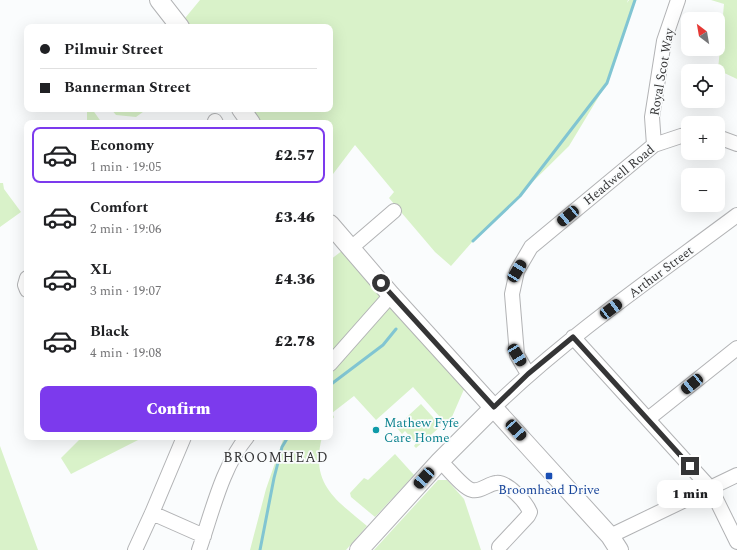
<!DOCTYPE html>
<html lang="en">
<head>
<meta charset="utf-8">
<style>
  body { margin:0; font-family:Spectral,serif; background:#f6f6f6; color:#202124; height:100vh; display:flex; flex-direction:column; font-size:15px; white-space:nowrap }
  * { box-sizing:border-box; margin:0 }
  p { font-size:13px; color:#757577 }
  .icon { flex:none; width:22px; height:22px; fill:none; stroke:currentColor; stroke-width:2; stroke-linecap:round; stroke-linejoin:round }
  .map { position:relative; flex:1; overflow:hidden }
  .sheet { position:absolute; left:24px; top:120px; width:309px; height:320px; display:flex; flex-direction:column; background:#fff; border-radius:8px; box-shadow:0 4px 16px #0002 }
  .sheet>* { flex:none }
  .hud { position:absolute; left:24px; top:24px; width:309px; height:88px; border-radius:8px; box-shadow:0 4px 16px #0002; display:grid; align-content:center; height:88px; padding:0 16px; background:#fff }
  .needle { width:26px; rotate:329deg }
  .buttons { position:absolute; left:681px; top:12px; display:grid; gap:8px }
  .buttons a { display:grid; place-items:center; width:44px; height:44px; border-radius:8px; background:#fff; box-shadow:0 4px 16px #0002; font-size:20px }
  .end { position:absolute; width:18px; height:18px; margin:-9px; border:5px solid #353536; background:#fff; box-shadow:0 0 0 2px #fff }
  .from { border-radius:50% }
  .bubble { position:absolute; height:28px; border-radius:8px; background:#fff; box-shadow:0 4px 16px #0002; font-size:13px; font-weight:800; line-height:28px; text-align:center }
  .car { position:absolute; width:12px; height:24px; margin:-12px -6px; border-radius:5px; box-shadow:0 0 3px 1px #0007; background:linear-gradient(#222 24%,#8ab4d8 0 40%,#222 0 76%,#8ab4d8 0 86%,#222 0) }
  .hud b { display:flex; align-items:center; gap:14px; height:38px; font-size:15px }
  .hud b+b { border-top:1px solid #e0e0e0 }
  .hud i { width:10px; height:10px; background:#202124 }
  ul { padding:7px 0 0; list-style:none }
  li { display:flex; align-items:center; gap:12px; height:56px; margin:0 8px 6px; padding:0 8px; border:2px solid transparent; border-radius:8px }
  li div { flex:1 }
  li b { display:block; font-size:15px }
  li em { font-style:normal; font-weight:800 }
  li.selected { border-color:#7c3aed }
  li>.icon { width:36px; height:36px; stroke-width:1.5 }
  .cta { display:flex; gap:8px; margin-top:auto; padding:8px 16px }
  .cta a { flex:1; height:46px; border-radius:8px; background:#7c3aed; color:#fff; font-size:16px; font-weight:800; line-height:46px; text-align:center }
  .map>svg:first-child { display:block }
  .green { fill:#d9f2c9 }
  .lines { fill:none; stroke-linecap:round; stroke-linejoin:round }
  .stream { stroke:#81c5d2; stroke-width:3 }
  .minor-casing { stroke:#b2b3b5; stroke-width:16 }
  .major-casing { stroke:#b2b3b5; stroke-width:20 }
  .minor { stroke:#fff; stroke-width:14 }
  .major { stroke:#fff; stroke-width:18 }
  .route { stroke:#353536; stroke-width:5 }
  .culture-dot { fill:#0f9aa8; stroke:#fafcfd; stroke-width:1.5 }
  .transit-dot { fill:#1a4fb4; stroke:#fafcfd; stroke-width:1.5 }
  .labels { text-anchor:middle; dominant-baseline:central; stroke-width:3.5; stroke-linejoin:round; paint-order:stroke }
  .street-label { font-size:13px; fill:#353536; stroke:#fafcfd }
  .culture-label { font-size:13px; fill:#0d838f; stroke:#fafcfd; text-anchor:start }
  .transit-label { font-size:13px; fill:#164399; stroke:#fafcfd }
  .neighbourhood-label { font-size:14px; letter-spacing:1px; fill:#353536; stroke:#fafcfd }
</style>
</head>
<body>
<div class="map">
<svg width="737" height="550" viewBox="0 0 737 550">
  <rect width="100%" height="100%" fill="#fafcfd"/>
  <path class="green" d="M200,0H628L627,3L629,0H635L607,83L569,146L473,241L451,266L435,252L389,198L394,192L355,145L330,178V123H257L247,109H330V27H185L181,23Z
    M711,0H737V79L718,70L724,4Z
    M87,109H92L102,123H87Z
    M111,109H147L136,117L116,115Z
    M0,183H3L4,189L21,212L0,227Z
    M343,250L465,387L448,426L413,387L376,420L354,396L332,413L334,417L330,423V260Z
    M421,404L441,426L416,448L414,446L416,443L405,431L402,434L396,427Z
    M82,437H144L71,474L61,458Z
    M284,437H322C310,484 335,499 367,526L346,550H250L266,489Z
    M0,446L38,550H0Z
    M395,454L414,475L375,517L351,497L350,493L364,478L368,480Z
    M438,480H447L464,499L481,550H374Z"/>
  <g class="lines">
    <path class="stream" d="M473,241L520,196L607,83L635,0
      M330,385L383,345L396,329
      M260,550L274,478L282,447L288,437"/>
    <defs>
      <path id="minor" d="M215,121L216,123
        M718,137L737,144
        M654,145L652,117L664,41L678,0
        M351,248L394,211
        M27,278L25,285L27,290
        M573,337L711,489L737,542
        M330,364L391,295
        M528,374L517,355L512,294L517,271L531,247L654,145L681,136L688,135
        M494,407C569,335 654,277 737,215
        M648,419L737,348
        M440,461C447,467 463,488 472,490C480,492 488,484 496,483C507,481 526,502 530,512L528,516L499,547
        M152,513L204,536
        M610,536L737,475
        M135,550L152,513L184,437
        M199,550C212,513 222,467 247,437"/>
      <path id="major" d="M159,0L180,27
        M241,109L251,123
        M330,224L391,295L610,536L619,550
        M359,550L440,461L494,407"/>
    </defs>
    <use href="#minor" class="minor-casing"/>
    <use href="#major" class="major-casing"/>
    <use href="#minor" class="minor"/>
    <use href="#major" class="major"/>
  </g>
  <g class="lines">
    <path class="route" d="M381,283L494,407L528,374L573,337L690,466"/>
  </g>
  <circle class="culture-dot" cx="376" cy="430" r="4"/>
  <rect class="transit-dot" x="545" y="472" width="8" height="8" rx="2"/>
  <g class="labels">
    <g class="street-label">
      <text transform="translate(662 72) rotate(-80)">Royal Scot Way</text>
      <text transform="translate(619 175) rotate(-39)">Headwell Road</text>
      <text transform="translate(661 272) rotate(-37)">Arthur Street</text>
    </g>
    <g class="culture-label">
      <text x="384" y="423">Mathew Fyfe<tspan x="384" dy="15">Care Home</tspan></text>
    </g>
    <g class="transit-label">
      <text x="549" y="490">Broomhead Drive</text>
    </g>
    <g class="neighbourhood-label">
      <text x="276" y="457">BROOMHEAD</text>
    </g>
  </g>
</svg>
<div class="buttons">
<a><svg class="needle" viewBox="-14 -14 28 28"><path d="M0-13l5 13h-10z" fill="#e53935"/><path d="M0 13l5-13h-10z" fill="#757577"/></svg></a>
<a><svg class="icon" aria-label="locate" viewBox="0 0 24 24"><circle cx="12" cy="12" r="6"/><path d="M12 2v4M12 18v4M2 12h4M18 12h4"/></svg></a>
<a>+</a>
<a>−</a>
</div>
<i class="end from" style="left:381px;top:283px"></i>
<i class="end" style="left:690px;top:466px"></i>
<div class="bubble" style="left:657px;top:480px;width:66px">1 min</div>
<i class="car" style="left:568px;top:216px;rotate:230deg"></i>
<i class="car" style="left:517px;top:271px;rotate:31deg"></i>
<i class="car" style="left:611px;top:309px;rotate:53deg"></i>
<i class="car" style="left:517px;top:355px;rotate:149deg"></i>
<i class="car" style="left:692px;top:384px;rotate:231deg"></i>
<i class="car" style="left:516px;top:430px;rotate:138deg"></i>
<i class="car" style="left:424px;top:478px;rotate:222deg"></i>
<div class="hud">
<b><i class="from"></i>Pilmuir Street</b>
<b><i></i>Bannerman Street</b>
</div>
<section class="sheet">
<ul>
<li class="selected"><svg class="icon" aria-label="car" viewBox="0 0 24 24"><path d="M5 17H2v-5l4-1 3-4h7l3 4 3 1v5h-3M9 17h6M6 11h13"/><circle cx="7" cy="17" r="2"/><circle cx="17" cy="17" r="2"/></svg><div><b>Economy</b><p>1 min · 19:05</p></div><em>£2.57</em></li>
<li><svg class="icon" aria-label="car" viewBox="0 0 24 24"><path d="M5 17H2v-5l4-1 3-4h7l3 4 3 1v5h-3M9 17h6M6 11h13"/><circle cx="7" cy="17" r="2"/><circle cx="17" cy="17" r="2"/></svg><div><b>Comfort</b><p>2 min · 19:06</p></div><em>£3.46</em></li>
<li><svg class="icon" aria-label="car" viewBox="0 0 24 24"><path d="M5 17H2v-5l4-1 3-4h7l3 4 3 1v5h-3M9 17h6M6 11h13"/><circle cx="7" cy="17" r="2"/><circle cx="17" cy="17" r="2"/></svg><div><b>XL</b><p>3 min · 19:07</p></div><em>£4.36</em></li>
<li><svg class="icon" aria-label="car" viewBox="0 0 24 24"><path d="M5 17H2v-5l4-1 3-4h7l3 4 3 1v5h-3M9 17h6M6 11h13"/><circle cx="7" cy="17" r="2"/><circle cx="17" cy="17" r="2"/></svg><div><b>Black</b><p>4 min · 19:08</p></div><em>£2.78</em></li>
</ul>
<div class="cta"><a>Confirm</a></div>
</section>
</div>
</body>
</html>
